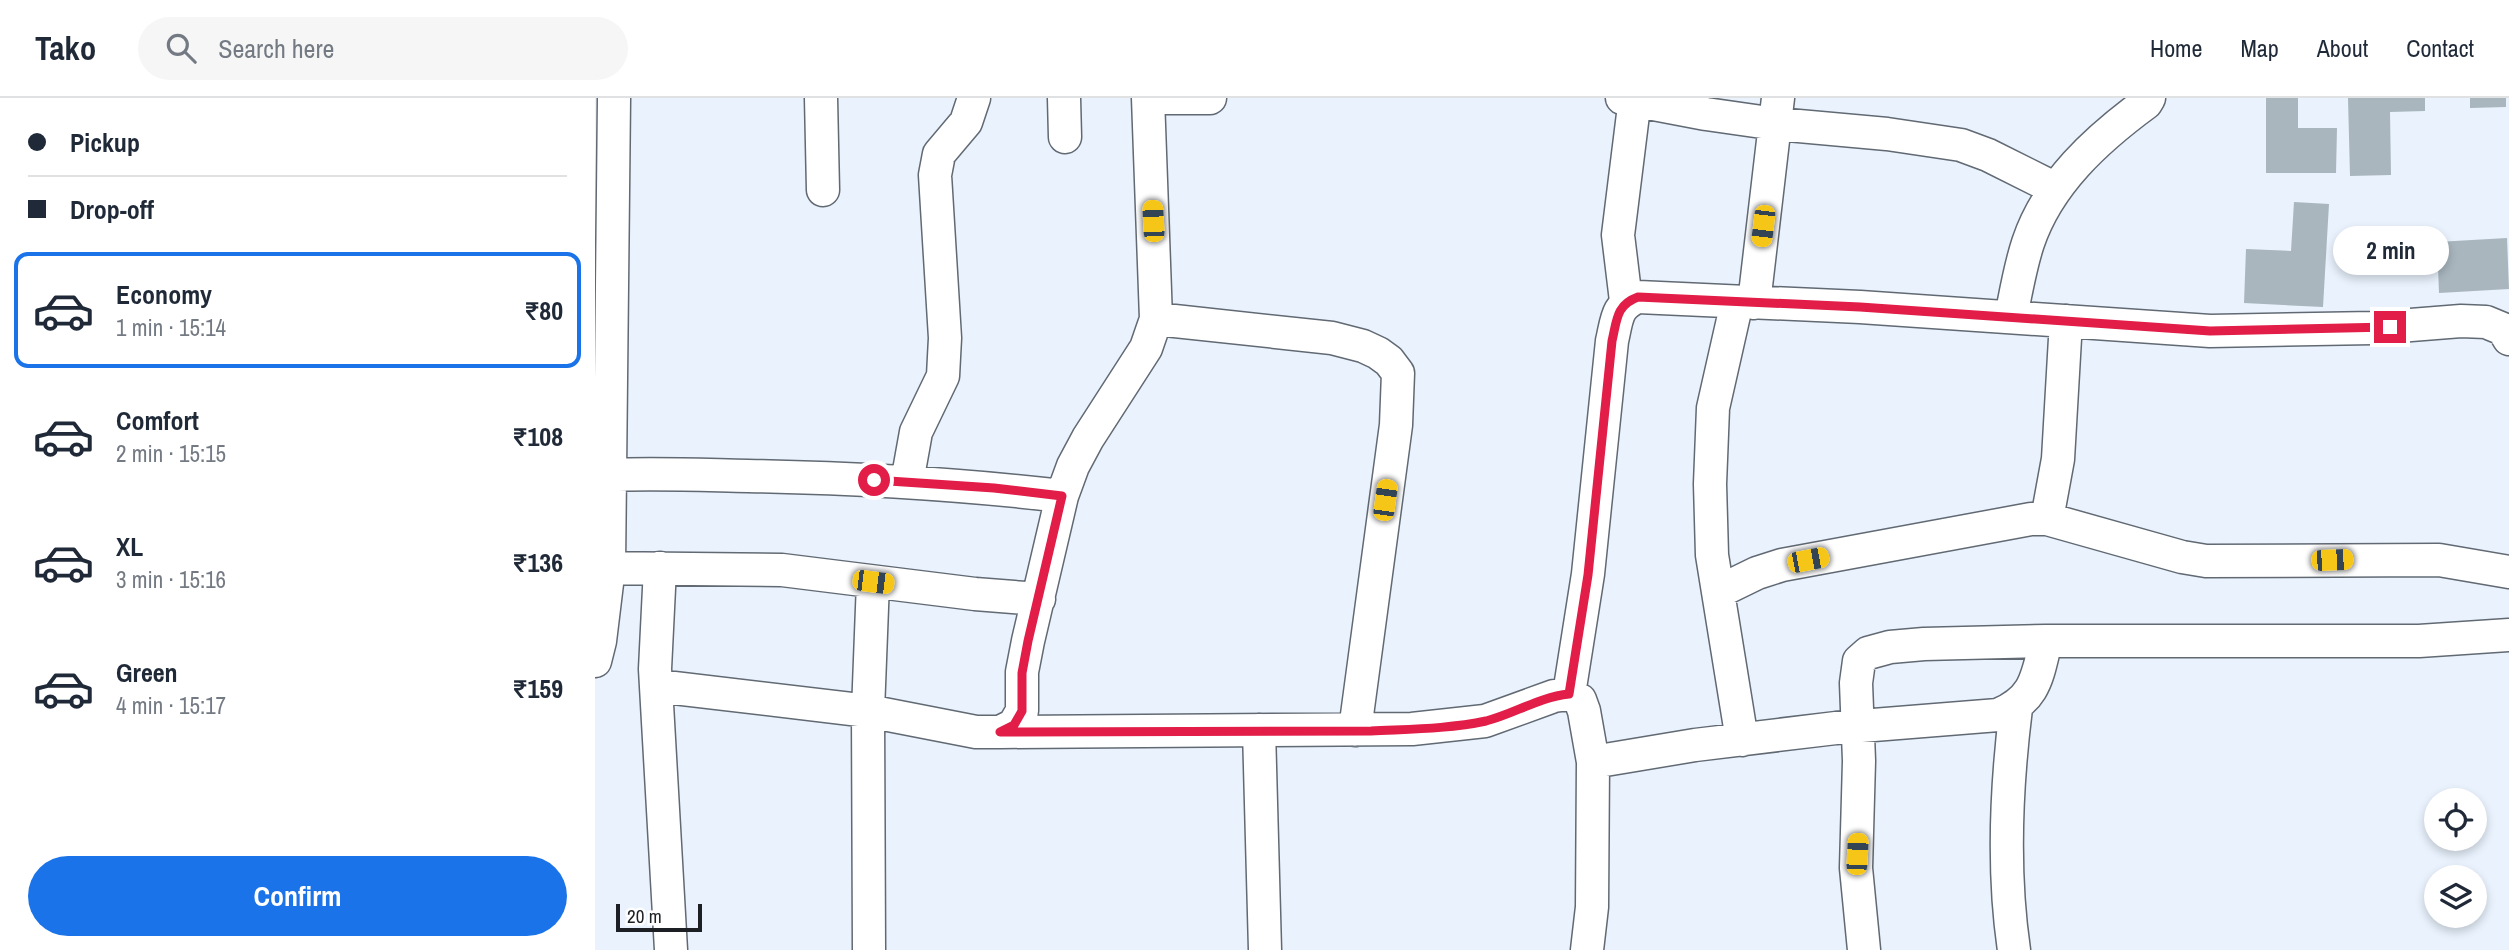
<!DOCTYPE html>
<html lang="en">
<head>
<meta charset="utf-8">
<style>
  body { margin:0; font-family:"Archivo Narrow",sans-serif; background:#f6f6f7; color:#1f2937; height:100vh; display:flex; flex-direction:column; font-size:26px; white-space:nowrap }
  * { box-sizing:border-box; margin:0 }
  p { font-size:23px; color:#747a83 }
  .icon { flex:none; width:38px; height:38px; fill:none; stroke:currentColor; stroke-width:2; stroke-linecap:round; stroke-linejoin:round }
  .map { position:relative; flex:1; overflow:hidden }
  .details { display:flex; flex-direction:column; background:#fff; width:595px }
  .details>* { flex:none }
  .guide { display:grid; align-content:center; height:154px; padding:0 28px; background:#fff }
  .fabs { position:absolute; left:1829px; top:690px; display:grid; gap:14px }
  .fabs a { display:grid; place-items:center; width:63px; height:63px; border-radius:50%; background:#fff; box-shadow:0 4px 10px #0003; font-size:35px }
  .scale { position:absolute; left:21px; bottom:18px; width:86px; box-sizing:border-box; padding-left:7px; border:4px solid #1c2024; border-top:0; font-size:19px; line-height:24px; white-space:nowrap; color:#1c2024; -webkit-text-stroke:5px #fefefe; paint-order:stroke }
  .end { position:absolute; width:32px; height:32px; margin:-16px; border:9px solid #e11d48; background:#fff; box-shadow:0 0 0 4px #fff }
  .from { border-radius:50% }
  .bubble { position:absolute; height:49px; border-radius:24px; background:#fff; box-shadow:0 4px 10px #0003; font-size:23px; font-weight:700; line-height:49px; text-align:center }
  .car { position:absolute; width:21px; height:42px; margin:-21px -10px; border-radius:9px; box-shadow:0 0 5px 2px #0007; background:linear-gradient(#f5c518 24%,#345 0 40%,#f5c518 0 76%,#345 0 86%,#f5c518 0) }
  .guide b { display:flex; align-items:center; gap:24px; height:66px; font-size:26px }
  .guide b+b { border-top:2px solid #e0e1e3 }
  .guide i { width:18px; height:18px; background:#1f2937 }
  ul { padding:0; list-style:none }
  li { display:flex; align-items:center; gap:21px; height:116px; margin:0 14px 10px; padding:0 14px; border:4px solid transparent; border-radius:14px }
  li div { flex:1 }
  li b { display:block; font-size:26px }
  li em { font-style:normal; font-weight:700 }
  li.selected { border-color:#1a73e8 }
  li>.icon { width:63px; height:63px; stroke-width:1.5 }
  .primary-button { display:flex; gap:14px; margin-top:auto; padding:14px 28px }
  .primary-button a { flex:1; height:80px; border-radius:42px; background:#1a73e8; color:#fff; font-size:28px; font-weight:700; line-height:80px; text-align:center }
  header { display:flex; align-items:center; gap:42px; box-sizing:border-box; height:98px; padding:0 35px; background:#fff; border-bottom:2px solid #e0e1e3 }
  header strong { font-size:33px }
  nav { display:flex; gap:38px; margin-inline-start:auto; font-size:24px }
  .search { width:490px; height:63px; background:#f6f6f7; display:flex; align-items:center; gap:18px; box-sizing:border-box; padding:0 24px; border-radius:38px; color:#747a83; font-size:26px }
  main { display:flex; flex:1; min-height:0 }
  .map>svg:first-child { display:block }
  .building { fill:#a9b6be }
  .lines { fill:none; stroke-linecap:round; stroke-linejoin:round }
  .minor-casing { stroke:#616973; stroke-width:35 }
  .minor { stroke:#fff; stroke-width:32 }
  .route { stroke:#e11d48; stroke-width:9 }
</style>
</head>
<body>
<header>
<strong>Tako</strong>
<div class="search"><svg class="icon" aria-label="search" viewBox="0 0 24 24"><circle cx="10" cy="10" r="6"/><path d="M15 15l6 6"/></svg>Search here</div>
<nav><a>Home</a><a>Map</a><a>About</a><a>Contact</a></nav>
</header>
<main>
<section class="details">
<div class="guide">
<b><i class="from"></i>Pickup</b>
<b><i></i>Drop-off</b>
</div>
<ul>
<li class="selected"><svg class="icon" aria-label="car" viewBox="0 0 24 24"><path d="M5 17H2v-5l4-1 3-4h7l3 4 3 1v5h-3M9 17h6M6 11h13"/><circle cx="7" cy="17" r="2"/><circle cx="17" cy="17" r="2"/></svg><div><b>Economy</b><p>1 min · 15:14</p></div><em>₹80</em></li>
<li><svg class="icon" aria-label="car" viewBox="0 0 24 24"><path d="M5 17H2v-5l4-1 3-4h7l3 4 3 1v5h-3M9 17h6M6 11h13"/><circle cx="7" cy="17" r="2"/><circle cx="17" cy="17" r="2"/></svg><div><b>Comfort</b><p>2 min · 15:15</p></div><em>₹108</em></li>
<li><svg class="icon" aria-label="car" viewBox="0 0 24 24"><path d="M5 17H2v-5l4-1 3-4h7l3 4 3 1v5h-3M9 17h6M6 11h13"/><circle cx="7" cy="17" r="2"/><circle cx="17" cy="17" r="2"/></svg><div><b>XL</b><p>3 min · 15:16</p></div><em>₹136</em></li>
<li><svg class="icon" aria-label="car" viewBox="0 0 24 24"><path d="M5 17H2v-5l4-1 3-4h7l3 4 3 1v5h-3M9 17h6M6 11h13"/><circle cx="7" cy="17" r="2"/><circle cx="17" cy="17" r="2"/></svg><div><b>Green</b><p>4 min · 15:17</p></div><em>₹159</em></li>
</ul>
<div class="primary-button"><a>Confirm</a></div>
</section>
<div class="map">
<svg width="1914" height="852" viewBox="0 0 1914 852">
  <rect width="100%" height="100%" fill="#e9f2fd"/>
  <path class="building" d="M1671,0H1703V30H1742L1741,75H1671Z
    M1753,0H1830V13L1795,14L1796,77L1755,78Z
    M1875,0H1911V9L1875,10Z
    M1699,104L1734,106L1728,209L1649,205L1651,151L1696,153Z
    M1912,140L1914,191L1844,195L1842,144Z"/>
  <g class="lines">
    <defs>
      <path id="minor" d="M226,0L228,92
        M469,0L470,39
        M563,0H615
        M1027,0L1111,16L1181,26L1292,36L1366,47L1393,57L1461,91
        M1031,203L1023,137L1040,0
        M1142,204L1118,310L1115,386L1117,457L1147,642
        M1159,205L1183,0
        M1416,219C1421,194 1425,169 1433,145C1453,85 1502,41 1551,5L1554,0
        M561,221L737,240L768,248L783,255L794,263L803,275L801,327L760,632
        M14,377C60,375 106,377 153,378C258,380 363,386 467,398
        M312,384L321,334L348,278L350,240L340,77L344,56L371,24L379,0
        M1452,421L1463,361L1471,223
        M0,470L187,472L380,496L444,501
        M65,470L60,571L76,852
        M1123,494L1162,475L1187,467L1436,421H1452L1587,459L1611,463L1844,462L1914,474
        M0,563L5,543L14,469L19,0
        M62,588L273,613L381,634H405L419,627L427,613V574L433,543L467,398L478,368L493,340L551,250L561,221L553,0
        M974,596L993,476L1017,243C1022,222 1021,207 1043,199L1265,209L1615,233L1778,230L1866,223L1891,224L1908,231L1914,241
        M664,632L670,852
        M405,634L817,631L890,623L959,598L974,596L985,602L989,613L998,664L997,809L992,852
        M998,664L1100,647L1241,630L1403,617C1441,601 1442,579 1451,543
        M274,852L273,613L278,484
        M1269,852L1261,770L1264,663L1261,585L1264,563L1273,555L1295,549L1329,546L1451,543H1824L1914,537
        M1419,852C1407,771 1411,690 1421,610"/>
    </defs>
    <use href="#minor" class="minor-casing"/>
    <use href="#minor" class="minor"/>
  </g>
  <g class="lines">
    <path class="route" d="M279,382L399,390L467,398L433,543L427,575V613L419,627L405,634L776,633C814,631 854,631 891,623C919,616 944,599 974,596L993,477L1017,243C1022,222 1021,207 1043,199L1265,209L1615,233L1795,229"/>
  </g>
</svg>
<div class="fabs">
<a><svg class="icon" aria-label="locate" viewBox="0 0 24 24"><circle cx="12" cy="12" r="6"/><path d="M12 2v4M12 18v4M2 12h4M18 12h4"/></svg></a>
<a><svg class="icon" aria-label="layers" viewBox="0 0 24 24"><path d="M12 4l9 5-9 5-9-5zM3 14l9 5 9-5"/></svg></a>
</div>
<div class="scale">20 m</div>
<i class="end from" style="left:279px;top:382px"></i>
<i class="end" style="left:1795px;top:229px"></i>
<div class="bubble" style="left:1738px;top:128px;width:116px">2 min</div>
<i class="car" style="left:558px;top:123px;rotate:357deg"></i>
<i class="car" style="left:1168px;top:128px;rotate:187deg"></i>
<i class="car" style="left:790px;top:402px;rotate:8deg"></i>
<i class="car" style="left:1213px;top:462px;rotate:79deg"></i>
<i class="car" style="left:1737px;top:462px;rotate:88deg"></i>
<i class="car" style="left:278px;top:484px;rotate:97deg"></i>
<i class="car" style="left:1262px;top:756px;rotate:3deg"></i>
</div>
</main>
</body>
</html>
